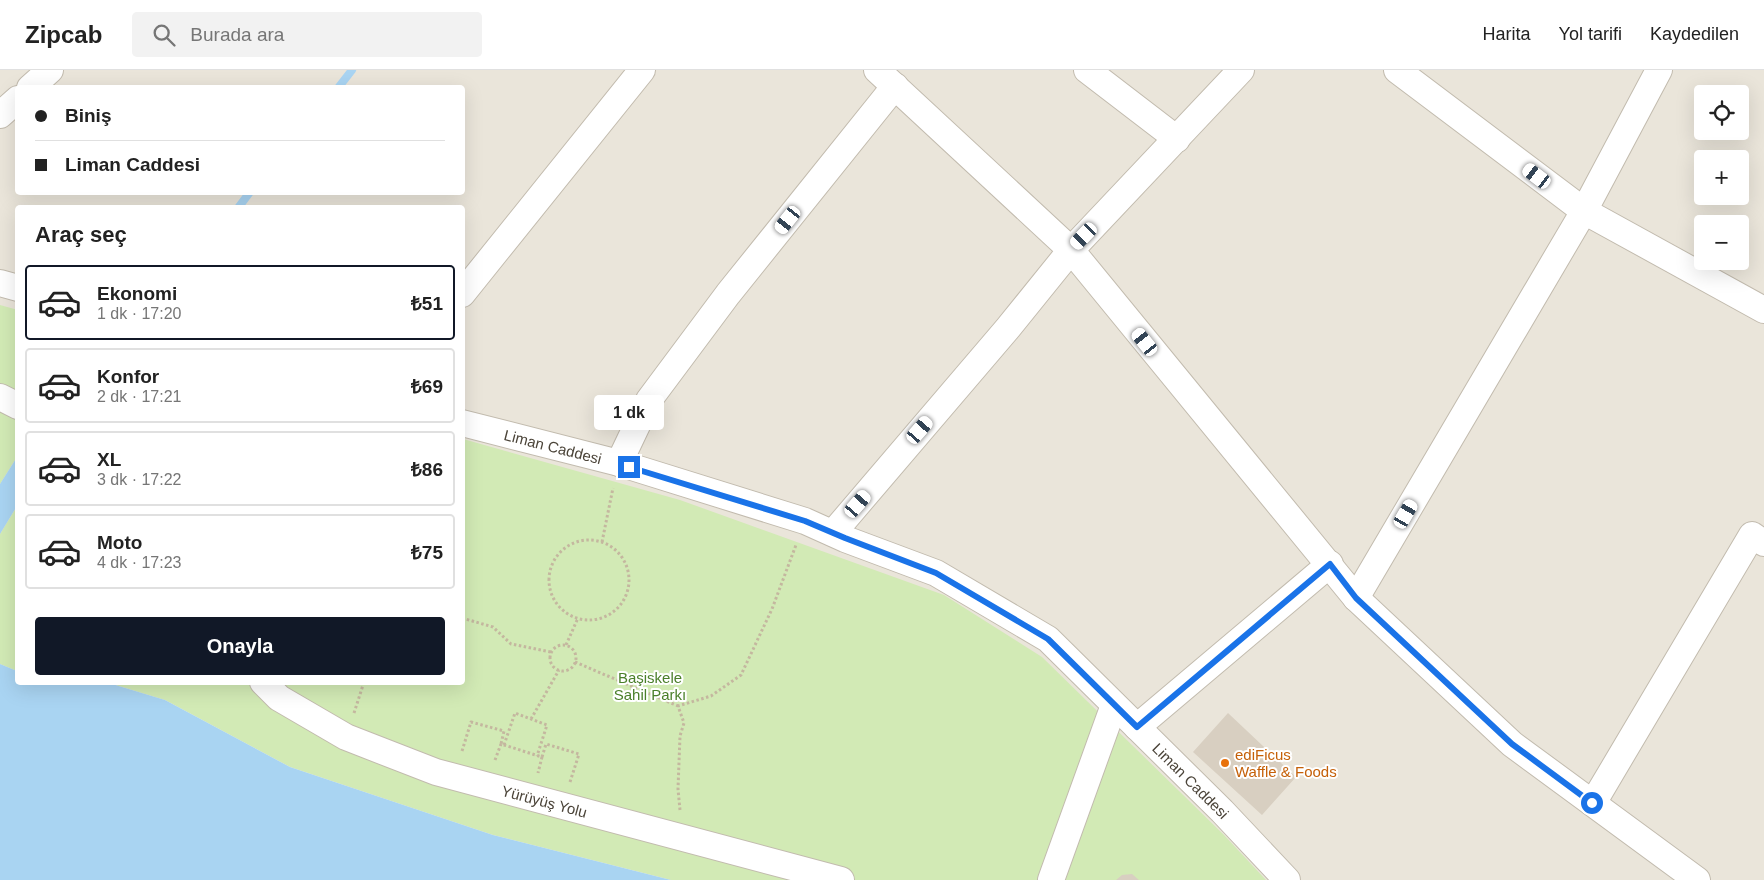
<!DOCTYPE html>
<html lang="tr">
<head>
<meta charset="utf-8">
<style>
  body { margin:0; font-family:Arial,sans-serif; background:#f2f2f2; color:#222; height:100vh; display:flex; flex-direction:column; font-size:19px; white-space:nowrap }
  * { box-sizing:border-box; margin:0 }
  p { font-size:16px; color:#767676 }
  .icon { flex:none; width:28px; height:28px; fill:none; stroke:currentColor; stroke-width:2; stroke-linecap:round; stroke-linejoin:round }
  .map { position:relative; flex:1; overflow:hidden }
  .drawer { position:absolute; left:15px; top:135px; width:450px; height:480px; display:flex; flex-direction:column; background:#fff; border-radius:5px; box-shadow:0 5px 20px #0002 }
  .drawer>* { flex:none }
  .banner { position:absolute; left:15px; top:15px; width:450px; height:110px; border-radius:5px; box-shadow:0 5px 20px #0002; display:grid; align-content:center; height:110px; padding:0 20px; background:#fff }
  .fabs { position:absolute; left:1694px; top:15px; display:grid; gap:10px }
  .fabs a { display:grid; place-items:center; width:55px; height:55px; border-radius:5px; background:#fff; box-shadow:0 5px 20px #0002; font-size:25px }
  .end { position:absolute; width:22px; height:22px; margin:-11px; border:6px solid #1a73e8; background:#fff; box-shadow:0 0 0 2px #fff }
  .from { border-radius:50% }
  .bubble { position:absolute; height:35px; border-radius:5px; background:#fff; box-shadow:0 5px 20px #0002; font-size:16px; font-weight:700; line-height:35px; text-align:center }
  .car { position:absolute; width:15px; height:30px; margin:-15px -8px; border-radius:6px; box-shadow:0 0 4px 1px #0007; background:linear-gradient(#fff 24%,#345 0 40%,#fff 0 76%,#345 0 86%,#fff 0) }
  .banner b { display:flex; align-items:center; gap:18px; height:48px; font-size:19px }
  .banner b+b { border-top:1px solid #e0e0e0 }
  .banner i { width:12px; height:12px; background:#222 }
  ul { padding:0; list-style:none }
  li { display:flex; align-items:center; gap:15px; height:75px; margin:0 10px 8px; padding:0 10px; border:2px solid #e0e0e0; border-radius:5px }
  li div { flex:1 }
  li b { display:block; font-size:19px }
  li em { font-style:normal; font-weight:700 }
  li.on { border-color:#111827 }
  li>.icon { width:45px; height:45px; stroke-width:1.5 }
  h2 { padding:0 20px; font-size:22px; line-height:60px }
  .button { display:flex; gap:10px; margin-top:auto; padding:10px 20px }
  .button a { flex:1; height:58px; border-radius:5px; background:#111827; color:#fff; font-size:20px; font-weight:700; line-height:58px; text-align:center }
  header { display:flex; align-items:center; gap:30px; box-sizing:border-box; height:70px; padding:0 25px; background:#fff; border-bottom:1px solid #e0e0e0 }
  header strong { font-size:24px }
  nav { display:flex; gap:28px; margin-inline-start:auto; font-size:18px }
  .search { width:350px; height:45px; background:#f2f2f2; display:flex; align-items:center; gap:12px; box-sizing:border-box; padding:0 18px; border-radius:5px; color:#767676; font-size:19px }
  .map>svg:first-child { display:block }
  .residential { fill:#eae5da; fill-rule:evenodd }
  .green { fill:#d2eab5 }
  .water { fill:#a9d4f2 }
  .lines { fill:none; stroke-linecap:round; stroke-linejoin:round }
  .stream { stroke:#a9d4f2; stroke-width:8 }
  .building { fill:#d8cfc1 }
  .minor-casing { stroke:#c2bbae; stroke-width:28 }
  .path { stroke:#c4b79f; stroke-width:3; stroke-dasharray:2.5 2.5; stroke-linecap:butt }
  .minor { stroke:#fff; stroke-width:26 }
  .route { stroke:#1a73e8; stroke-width:6 }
  .food-dot { fill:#e8710a; stroke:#fff; stroke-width:2 }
  .labels { text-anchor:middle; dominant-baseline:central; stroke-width:4; stroke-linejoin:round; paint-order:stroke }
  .street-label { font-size:15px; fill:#4b4439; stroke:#fff }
  .park-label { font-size:15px; fill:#4a7f2a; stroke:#fff }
  .food-label { font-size:15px; fill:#c56008; stroke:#fff; text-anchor:start }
</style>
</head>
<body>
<header>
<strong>Zipcab</strong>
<div class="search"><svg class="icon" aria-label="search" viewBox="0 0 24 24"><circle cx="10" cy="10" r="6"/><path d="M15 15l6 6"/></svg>Burada ara</div>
<nav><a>Harita</a><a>Yol tarifi</a><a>Kaydedilen</a></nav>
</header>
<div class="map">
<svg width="1764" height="810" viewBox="0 0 1764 810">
  <rect width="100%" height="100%" fill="#f6f3ec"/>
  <path class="residential" d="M0,0H1764V810H671L165,630L109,613L462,612V138H18L17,601L0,594ZM18,18H462V122H18ZM1702,24H1740V61H1702ZM1702,89H1740V126H1702ZM1702,154H1740V191H1702Z"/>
  <path class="green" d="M0,235L18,240L17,387L0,414Z
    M463,369L680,430L944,525L1042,587L1224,765L1266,810H671L493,765L290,697L165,630L109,613L462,612Z
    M17,436V601L0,594V464Z"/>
  <path class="water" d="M17,387V436L0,464V414Z
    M0,594L17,601L18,612L109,613L165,630L290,697L493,765L671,810H0Z"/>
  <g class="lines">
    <path class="stream" d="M338,18L352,0
      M238,138L250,122"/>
  </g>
  <path class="building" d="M1228,643L1296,707L1262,745L1193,682Z
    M1132,804L1139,810H1116L1122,805Z"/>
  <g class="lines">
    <defs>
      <g id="minor">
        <path d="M877,0L1071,180L1356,528L1512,674L1697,810"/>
        <path d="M1087,0L1177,69"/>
        <path d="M1397,0L1584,141L1764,240"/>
        <path d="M30,18L50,0"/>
        <path d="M0,45L18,29"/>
        <path d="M0,213L18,218"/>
        <path d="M462,224L642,0"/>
        <path d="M0,327L18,336"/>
        <path id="s1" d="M462,353L619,393L805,451L845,469L936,503L1048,569L1222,741L1287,810"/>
        <path d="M619,393L649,330L728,224L895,16"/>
        <path d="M833,463L1008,258L1071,180L1241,0"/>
        <path d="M1356,528L1584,141L1659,0"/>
        <path id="s2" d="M263,612L279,628L346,667L436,702L841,810"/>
        <path d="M1137,657L1330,494"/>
        <path d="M1593,733L1752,465L1764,473"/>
        <path d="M1051,810L1114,635"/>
      </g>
    </defs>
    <use href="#minor" class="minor-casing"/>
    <path class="path" d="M549 510a40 40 0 1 1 80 0a40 40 0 1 1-80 0Z
      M602,472L613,418
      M462,548L493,557L511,574L551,582
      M566,575L578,548
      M550 588a13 13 0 1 1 26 0a13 13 0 1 1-26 0Z
      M575,592L678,636
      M354,643L364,612
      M531,649L559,600
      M504,675L515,643L547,655L537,686
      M462,681L471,652L504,661L501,674
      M542,687L546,674L579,684L570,712
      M495,690L501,674L504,675L542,687L538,703
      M680,740L678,719L680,666L684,653L678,636L711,626L741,605L772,539L796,475"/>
    <use href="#minor" class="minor"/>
  </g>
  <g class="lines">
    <path class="route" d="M629,397L805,451L845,468L936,503L1048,569L1137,657L1330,494L1356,528L1512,674L1592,733"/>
  </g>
  <circle class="food-dot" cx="1225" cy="693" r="5"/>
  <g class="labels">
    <g class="street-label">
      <text stroke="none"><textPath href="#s1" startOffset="94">Liman Caddesi</textPath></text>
      <text stroke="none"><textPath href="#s1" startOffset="829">Liman Caddesi</textPath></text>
      <text stroke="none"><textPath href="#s2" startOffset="309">Yürüyüş Yolu</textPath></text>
    </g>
    <g class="park-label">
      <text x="650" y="607">Başiskele<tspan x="650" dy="17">Sahil Parkı</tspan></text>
    </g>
    <g class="food-label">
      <text x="1235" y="684">ediFicus<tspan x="1235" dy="17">Waffle &amp; Foods</tspan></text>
    </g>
  </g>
</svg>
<div class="fabs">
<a><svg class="icon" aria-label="locate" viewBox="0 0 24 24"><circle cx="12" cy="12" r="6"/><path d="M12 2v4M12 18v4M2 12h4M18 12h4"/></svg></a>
<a>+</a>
<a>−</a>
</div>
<i class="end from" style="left:1592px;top:733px"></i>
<i class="end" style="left:629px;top:397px"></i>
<div class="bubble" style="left:594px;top:325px;width:70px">1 dk</div>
<i class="car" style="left:1537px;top:106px;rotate:307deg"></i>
<i class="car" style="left:788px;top:150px;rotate:219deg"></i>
<i class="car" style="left:1084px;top:166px;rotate:224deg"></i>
<i class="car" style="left:1145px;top:272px;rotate:321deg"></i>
<i class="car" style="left:920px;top:360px;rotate:41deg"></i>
<i class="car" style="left:858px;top:434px;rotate:41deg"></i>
<i class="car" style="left:1406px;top:444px;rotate:30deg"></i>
<div class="banner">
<b><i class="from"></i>Biniş</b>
<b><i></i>Liman Caddesi</b>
</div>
<section class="drawer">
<h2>Araç seç</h2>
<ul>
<li class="on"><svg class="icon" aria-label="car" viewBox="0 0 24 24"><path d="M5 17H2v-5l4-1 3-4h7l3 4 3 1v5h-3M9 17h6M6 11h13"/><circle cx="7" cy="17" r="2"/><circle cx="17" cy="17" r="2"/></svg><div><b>Ekonomi</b><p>1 dk · 17:20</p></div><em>₺51</em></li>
<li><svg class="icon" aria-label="car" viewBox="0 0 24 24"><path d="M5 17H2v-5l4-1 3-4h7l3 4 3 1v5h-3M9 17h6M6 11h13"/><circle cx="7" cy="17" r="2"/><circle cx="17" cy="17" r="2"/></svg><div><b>Konfor</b><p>2 dk · 17:21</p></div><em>₺69</em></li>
<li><svg class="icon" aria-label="car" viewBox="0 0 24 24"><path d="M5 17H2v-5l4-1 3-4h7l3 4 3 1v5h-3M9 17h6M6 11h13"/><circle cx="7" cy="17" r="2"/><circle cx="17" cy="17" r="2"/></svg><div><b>XL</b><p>3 dk · 17:22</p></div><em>₺86</em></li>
<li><svg class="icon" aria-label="car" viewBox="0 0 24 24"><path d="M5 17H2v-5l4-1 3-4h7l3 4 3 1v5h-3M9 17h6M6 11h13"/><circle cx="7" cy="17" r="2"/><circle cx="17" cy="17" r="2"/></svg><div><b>Moto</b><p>4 dk · 17:23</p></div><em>₺75</em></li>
</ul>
<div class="button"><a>Onayla</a></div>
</section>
</div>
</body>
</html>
